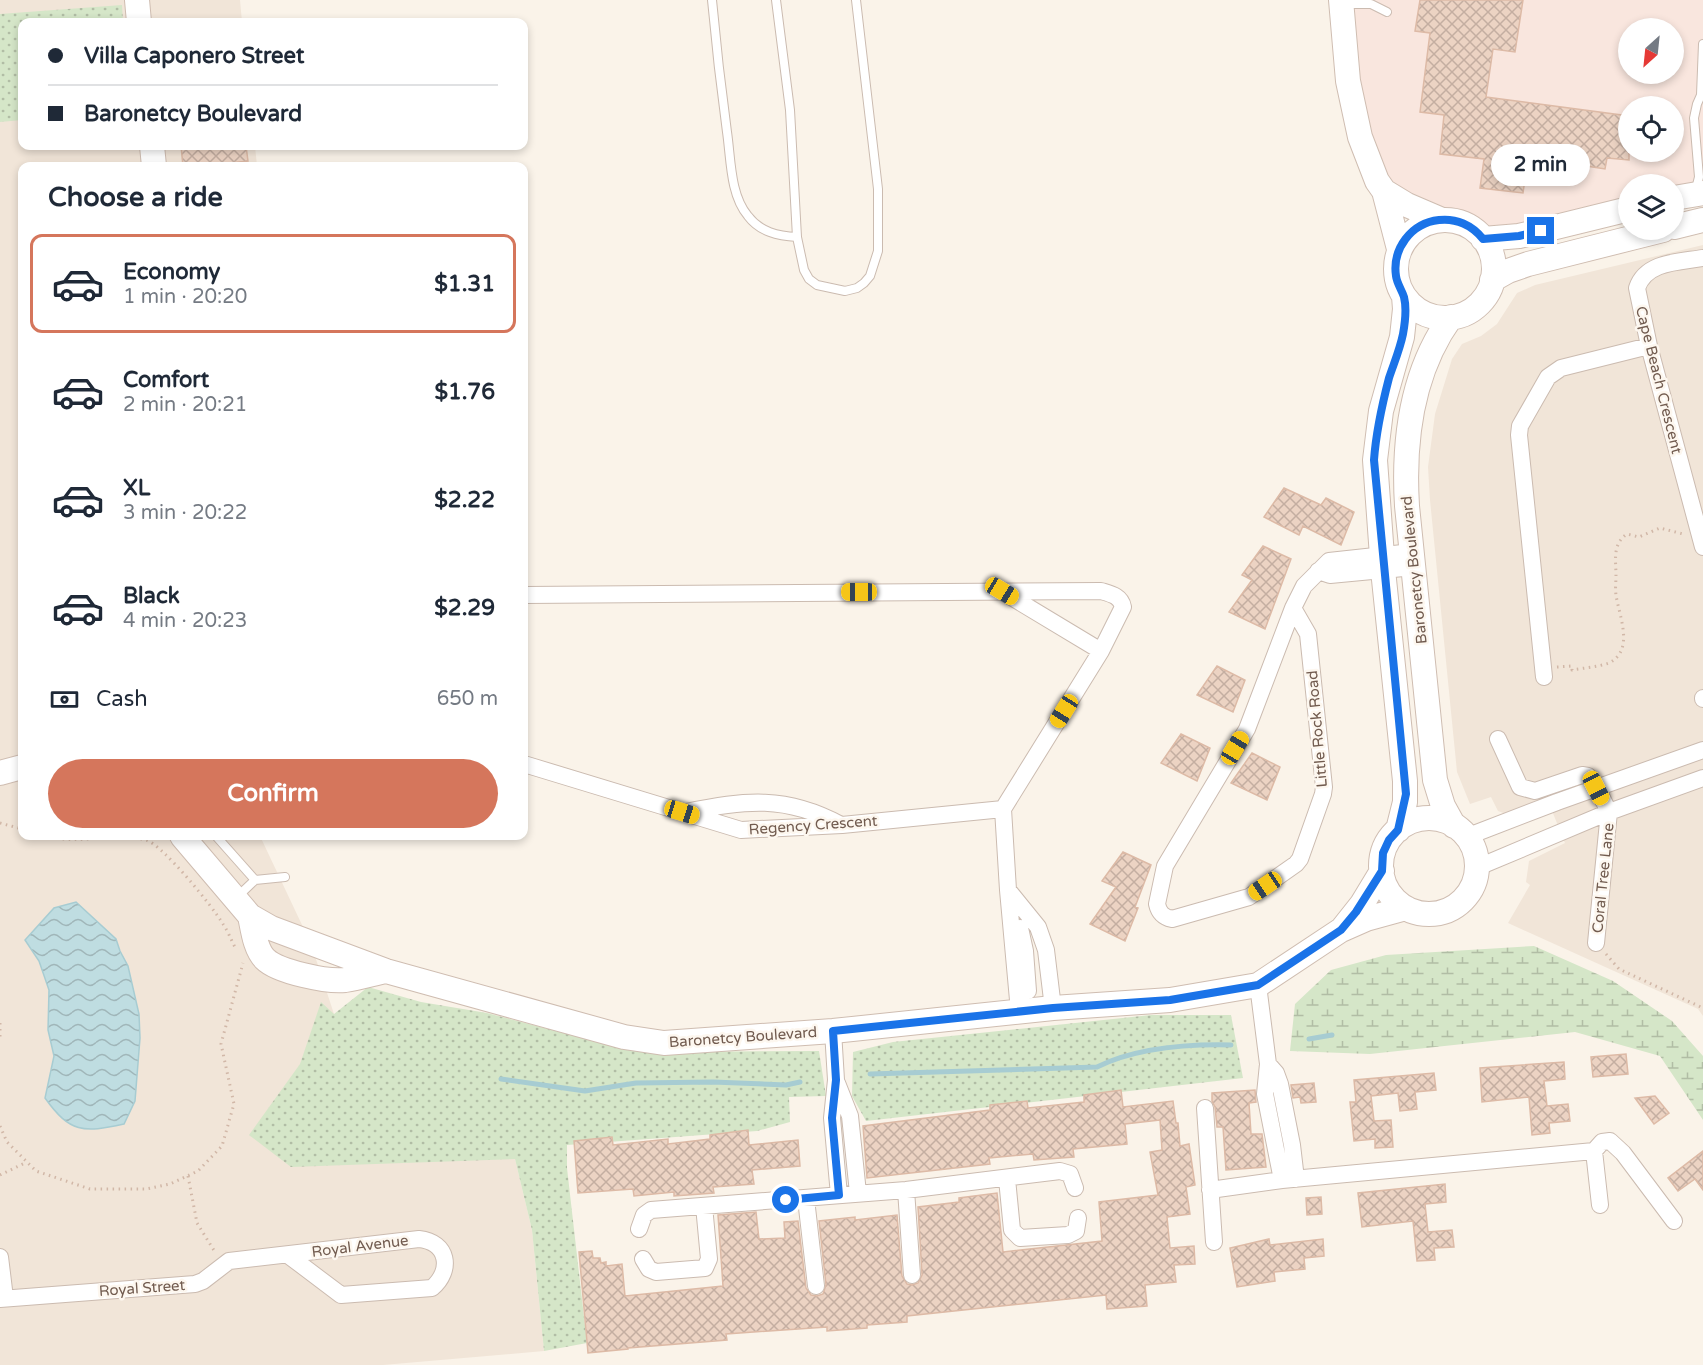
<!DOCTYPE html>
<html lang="en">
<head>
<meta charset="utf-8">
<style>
  body { margin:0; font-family:"Varela Round",sans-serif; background:#f2f2f3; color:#1f2937; height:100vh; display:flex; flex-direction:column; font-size:22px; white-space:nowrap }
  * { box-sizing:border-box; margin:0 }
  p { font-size:20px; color:#747a83 }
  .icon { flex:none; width:33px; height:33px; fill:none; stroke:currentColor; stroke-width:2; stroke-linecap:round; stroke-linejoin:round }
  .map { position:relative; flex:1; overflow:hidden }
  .panel { position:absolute; left:18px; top:162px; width:510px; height:678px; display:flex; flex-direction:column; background:#fff; border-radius:12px; box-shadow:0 3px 9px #0003 }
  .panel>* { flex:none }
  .top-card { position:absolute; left:18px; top:18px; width:510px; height:132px; border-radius:12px; box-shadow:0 3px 9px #0003; display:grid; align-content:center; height:132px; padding:0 30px; background:#fff }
  .needle { width:39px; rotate:207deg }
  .buttons { position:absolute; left:1618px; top:18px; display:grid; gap:12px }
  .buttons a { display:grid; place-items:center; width:66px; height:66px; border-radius:50%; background:#fff; box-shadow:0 3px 9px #0003; font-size:30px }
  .end { position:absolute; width:27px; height:27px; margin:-14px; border:8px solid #1a73e8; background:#fff; box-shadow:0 0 0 3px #fff }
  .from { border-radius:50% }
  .bubble { position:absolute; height:42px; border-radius:21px; background:#fff; box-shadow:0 3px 9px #0003; font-size:20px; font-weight:700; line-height:42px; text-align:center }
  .car { position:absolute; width:18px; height:36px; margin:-18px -9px; border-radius:8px; box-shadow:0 0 4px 2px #0007; background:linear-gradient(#f5c518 24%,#345 0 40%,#f5c518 0 76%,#345 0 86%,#f5c518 0) }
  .top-card b { display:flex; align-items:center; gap:21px; height:57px; font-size:22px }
  .top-card b+b { border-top:2px solid #e0e1e3 }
  .top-card i { width:15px; height:15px; background:#1f2937 }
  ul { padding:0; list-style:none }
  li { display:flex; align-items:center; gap:18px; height:99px; margin:0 12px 9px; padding:0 18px; border:3px solid transparent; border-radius:12px }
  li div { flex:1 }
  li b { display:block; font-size:22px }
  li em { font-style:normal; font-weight:700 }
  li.on { border-color:#d5765c }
  li>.icon { width:54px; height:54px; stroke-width:1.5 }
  h2 { padding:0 30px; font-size:27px; line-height:72px }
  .pay { display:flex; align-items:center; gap:15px; height:66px; padding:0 30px; font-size:22px }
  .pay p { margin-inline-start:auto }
  .action { display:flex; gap:12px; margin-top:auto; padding:12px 30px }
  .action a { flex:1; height:69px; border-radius:36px; background:#d5765c; color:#fff; font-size:24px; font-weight:700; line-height:69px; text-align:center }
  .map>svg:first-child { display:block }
  .residential { fill:#f1e5d8 }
  .commercial { fill:#f9e6de; fill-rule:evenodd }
  .grass { fill:url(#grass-dots) }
  .wetland { fill:url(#wetland-marsh) }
  .water { fill:url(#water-waves); stroke:#a7ccd2; stroke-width:1.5 }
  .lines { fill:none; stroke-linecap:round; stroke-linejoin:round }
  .stream { stroke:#a7ccd2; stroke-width:5 }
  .building { fill:url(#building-cross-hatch); stroke:#ddbaa6; stroke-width:1.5 }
  .lane-casing { stroke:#cbbbb0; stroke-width:10 }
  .street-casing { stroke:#cbbbb0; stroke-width:18 }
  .secondary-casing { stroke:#cfbdb1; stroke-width:26 }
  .path { stroke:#d1b7a7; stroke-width:3; stroke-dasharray:1.5 4.5; stroke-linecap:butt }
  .lane { stroke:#fff; stroke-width:8 }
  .street { stroke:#fff; stroke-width:16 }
  .secondary { stroke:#fff; stroke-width:24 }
  .route { stroke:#1a73e8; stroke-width:8 }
  .labels { text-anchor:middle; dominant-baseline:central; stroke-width:5; stroke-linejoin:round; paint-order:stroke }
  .street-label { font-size:15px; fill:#715b4f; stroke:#fdf7ef }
</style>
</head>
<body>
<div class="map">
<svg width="1703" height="1365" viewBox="0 0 1703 1365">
  <defs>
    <pattern id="grass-dots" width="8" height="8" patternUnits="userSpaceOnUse" patternTransform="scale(1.5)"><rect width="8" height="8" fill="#d5e6c8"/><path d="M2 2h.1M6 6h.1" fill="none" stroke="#b1bda5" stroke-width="1.8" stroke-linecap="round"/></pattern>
    <pattern id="wetland-marsh" width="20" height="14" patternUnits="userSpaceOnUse" patternTransform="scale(1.5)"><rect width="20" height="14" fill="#d5e6c8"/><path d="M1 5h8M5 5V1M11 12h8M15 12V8" fill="none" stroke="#b1bda5"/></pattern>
    <pattern id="water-waves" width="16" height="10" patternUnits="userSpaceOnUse" patternTransform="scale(1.5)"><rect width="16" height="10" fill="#bfdde1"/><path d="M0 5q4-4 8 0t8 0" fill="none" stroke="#a0b6b9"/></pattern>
    <pattern id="building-cross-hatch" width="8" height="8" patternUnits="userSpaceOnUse" patternTransform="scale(1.5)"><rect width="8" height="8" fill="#ecd3c3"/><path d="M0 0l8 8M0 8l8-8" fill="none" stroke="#c4aea1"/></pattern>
  </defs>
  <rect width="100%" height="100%" fill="#faf3e9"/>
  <path class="residential" d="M0,0H240L242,22H22V146H255L257,166H22V836H260L311,944L334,1014L515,1159L532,1230L544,1351L383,1365H0Z
    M1703,245V1016L1698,1009L1508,923L1530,885L1526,882L1529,861L1565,843L1546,796L1506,814L1498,811L1491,797L1470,804L1457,772L1430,500L1428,467L1435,414L1452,359L1462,344L1481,336L1497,324L1517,293L1535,285Z"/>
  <path class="commercial" d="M1341,0H1703V183L1674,190V184H1629V201L1481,235L1429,219L1377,181ZM1629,28H1674V74H1629ZM1629,106H1674V152H1629Z"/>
  <path class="grass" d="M122,5L123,22H22V120L0,122V14Z
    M368,987L421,1002L487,1013L598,1042L658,1052L819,1051L826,1096L789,1097L790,1122L757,1131L567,1145V1168L587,1343L544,1351L532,1230L515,1159L291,1167L249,1135L300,1064L321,1002L334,1014Z
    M1151,1015H1231L1243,1078L866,1121L852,1096L853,1052L893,1042Z"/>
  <path class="wetland" d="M1534,946L1613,981L1672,1021L1703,1056V1120L1660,1056L1575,1032L1370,1054L1290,1051L1295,1004L1331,970L1386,955Z"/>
  <path class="water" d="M76,902L116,939L120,951L128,966L139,1014L140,1038L135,1101L124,1124C83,1133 70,1133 45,1098L54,1056L48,1030L49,990L39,961L25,940L54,908Z"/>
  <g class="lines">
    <path class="stream" d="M1309,1039L1332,1035
      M870,1074L1097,1067C1136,1048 1187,1044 1231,1045
      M501,1079L585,1091L636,1083L713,1082L786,1085L800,1082"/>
  </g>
  <path class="building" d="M1420,0H1523L1515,52L1493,49L1486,97L1629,116V160L1607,158L1605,169L1586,166V172L1540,166V180L1525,179L1523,193L1480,188L1484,159L1440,154L1444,115L1420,112L1430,33L1415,31Z
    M181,146H246L248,161L203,166H183Z
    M1284,488L1321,505L1326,498L1354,512L1341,545L1303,526L1299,535L1264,517Z
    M1263,546L1291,559L1265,629L1229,612L1252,580L1242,575Z
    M1217,666L1245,680L1233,712L1197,695Z
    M1181,734L1210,748L1197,781L1161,763Z
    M1252,753L1280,767L1267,800L1231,783Z
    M1123,852L1151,865L1135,907L1138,908L1125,941L1090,924L1116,887L1102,881Z
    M1626,1054L1628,1074L1593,1077L1591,1057Z
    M1564,1062L1565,1079L1544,1081L1547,1106L1568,1104L1570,1121L1549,1123L1550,1133L1532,1135L1529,1097L1482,1102L1480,1068Z
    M1434,1073L1436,1090L1415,1092L1417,1109L1400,1111L1398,1093L1371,1096L1374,1121L1391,1120L1393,1147L1375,1148V1139L1354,1141L1350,1102H1356L1354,1080Z
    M1314,1083L1316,1102L1301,1103L1300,1097L1293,1098L1291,1085Z
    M1121,1090L1123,1107L1173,1101L1176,1123H1178L1180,1146L1189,1144L1195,1185L1186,1187L1190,1214L1167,1217L1170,1248L1194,1246L1195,1264L1174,1265L1176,1282L1145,1285L1147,1306L1107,1309L1106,1295L907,1316V1322L867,1325V1328L827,1331V1327L726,1334L727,1340L628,1348V1349L588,1353L579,1252L592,1251L593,1258H600L601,1263L606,1262V1266L622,1264L625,1296L723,1286L718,1215L756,1212L759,1239L785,1238L784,1222L798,1221L806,1288L811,1295L817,1296L823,1294L826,1285L819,1221L855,1217V1220L897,1215L902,1276L907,1284L912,1285L918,1283L922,1275L918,1207L959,1202V1198L997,1193L1003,1252L1102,1241L1099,1202L1158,1195L1150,1152L1162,1150L1160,1120L1125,1124L1127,1144L1073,1149L1074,1157L1034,1160L1033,1154L989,1158L990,1164L867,1178L863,1126L990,1110V1105L1027,1101L1028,1108L1084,1102V1095Z
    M1255,1090L1256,1102L1249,1103L1251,1134H1262L1266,1167L1226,1170L1223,1127H1217L1215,1107L1212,1101V1093Z
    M1655,1096L1669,1113L1654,1124L1635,1098Z
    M748,1130L749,1145L798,1140L800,1166L752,1170L754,1184L713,1187L714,1193L674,1196V1192L634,1196L633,1189L578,1193L574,1141L612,1137L613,1145L668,1139V1144L710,1139V1135Z
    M1703,1151V1190L1695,1179L1678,1191L1668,1178Z
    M1445,1184L1446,1202L1425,1204L1428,1232L1452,1230L1454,1247L1434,1248L1435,1260L1417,1261L1413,1221L1362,1227L1358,1193Z
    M1321,1197L1322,1214L1307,1215L1306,1198Z
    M1269,1239L1270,1245L1323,1239L1324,1256L1304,1258L1305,1269L1274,1272L1275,1281L1237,1287L1230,1248Z"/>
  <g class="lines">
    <defs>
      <path id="lane" d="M712,0C716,44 721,88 727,132C731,159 730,195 748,216C760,232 778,236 797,237
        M776,0L790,110L797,237L804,270L809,279L817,285L845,291L857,288L864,283L870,276L878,251V189L856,0
        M1345,4H1371L1387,12
        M1691,190L1697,185L1699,177L1694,118L1697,104L1701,95L1703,44
        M216,836L255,880
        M236,898L255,880L285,877"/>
      <path id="street" d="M1703,258C1680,262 1646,261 1637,288L1649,346L1703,547
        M1318,571L1330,575L1414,567
        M1003,592L1101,651
        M524,595L1101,591C1111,594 1121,596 1123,607L1101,651L1003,809L842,825L741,830L524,764
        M1293,608L1308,634L1324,787L1323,794L1300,859L1296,864L1249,897L1172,919C1163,917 1159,913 1157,904L1165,866L1247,729L1293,608L1304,586L1329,561L1412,552
        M1544,677L1519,435L1520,426L1548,377L1561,368L1649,346
        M1703,698V699
        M1498,739L1520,787L1535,791L1582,775L1588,776L1597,788L1609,812L1596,943
        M1003,809L1008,890L1019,1011
        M686,812C745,800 786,795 841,825
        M1466,837L1557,802L1703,750
        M1476,868L1609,812L1703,778
        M1008,890L1038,927L1046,950L1053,1008
        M1020,928L1025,951L1028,991
        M1258,985L1268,1064L1265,1094L1282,1180
        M833,1031L836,1080L832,1118L839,1195
        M1268,1064L1276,1073L1280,1084L1292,1145L1296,1179
        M837,1083L850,1116L858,1193
        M1205,1108L1214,1242
        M1007,1179L1012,1230L1020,1238L1068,1235L1076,1231L1078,1218
        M906,1190L912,1275
        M1210,1190L1282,1180L1594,1151
        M806,1199L816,1286
        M1600,1205L1594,1151L1602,1142L1610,1141L1623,1153L1674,1221
        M639,1229L644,1215L651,1210L906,1190L1060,1171L1070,1174L1075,1188
        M0,1257L5,1298
        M643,1259L649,1269L656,1272L705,1268L709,1259L704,1206
        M0,1299L195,1284L203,1281L229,1261L419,1239C448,1242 453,1270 432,1288L341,1295L288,1255"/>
      <path id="secondary" d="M137,0L139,22
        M1341,0L1348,81L1360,137L1377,181L1384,191L1399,249
        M152,146L154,166
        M1384,191L1407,205L1442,220
        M1674,198L1703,193
        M1396 269a49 49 0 1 1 98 0a49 49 0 1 1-98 0Z
        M1674,227L1703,220
        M1483,239L1519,236L1629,209
        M1492,280L1508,271L1528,264L1663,230
        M1451,317C1412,371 1403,441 1407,506L1435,780L1443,806L1454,826
        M0,773L22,767
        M1381 866a48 48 0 1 1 96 0a48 48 0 1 1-96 0Z
        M1398,830L1405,802V781L1383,570L1375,460L1381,411L1402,337L1405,309L1404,296
        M182,836L250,916L271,928L386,971L624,1037L664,1043L833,1031L1053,1008L1170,1000L1258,985L1341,930L1366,919L1406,908
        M250,916C253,930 255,949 265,959C278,972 328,982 345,980C359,978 372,974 386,971
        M1343,928L1362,904L1382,871"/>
    </defs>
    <use href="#lane" class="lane-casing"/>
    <use href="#street" class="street-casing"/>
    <use href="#secondary" class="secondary-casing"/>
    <path class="path" d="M1557,667L1572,666V670C1583,668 1598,667 1609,663C1635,650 1619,616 1616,595C1615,589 1616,582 1616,576C1616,561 1612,544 1627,534L1639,537L1660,528L1683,534
      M0,823L22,829
      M45,836C79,845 115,832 146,840C163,845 213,907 223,924C228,931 231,940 236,949
      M1606,954L1619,969L1703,1008
      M0,1023V1040
      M0,1126L7,1142L36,1171L90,1189H146L170,1184L198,1171L222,1146L234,1104L221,1044L243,963
      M0,1175L27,1162
      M188,1176L197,1223L215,1252"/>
    <use href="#lane" class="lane"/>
    <use href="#street" class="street"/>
    <use href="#secondary" class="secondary"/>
  </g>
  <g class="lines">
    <path class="route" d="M786,1200L839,1195L832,1118L836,1080L833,1031L1053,1008L1170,1000L1258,985L1341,930L1356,912L1382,871L1383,853L1389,840L1398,830L1406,794L1374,460C1376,432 1382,405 1389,378C1394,363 1400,349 1403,334C1405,323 1407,309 1404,297C1402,290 1397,284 1396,276C1392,249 1411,223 1439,220C1456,218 1472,225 1483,239L1519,236L1541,231"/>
  </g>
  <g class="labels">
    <g class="street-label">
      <text transform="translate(1659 380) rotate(76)">Cape Beach Crescent</text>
      <text transform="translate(1414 570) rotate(-96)">Baronetcy Boulevard</text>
      <text transform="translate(1317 729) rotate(-95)">Little Rock Road</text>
      <text transform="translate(813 825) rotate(-4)">Regency Crescent</text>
      <text transform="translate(1603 878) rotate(-84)">Coral Tree Lane</text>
      <text transform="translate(743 1037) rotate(-4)">Baronetcy Boulevard</text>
      <text transform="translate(360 1246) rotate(-7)">Royal Avenue</text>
      <text transform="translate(142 1288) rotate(-4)">Royal Street</text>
    </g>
  </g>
</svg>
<div class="buttons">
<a><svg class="needle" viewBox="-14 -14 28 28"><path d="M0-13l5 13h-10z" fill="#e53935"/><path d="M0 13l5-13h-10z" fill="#747a83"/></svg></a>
<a><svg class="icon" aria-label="locate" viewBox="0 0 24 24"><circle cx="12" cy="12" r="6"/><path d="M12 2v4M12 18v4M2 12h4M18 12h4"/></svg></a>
<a><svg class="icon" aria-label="layers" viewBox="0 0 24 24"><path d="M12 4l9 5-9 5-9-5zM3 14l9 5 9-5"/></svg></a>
</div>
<i class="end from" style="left:786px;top:1200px"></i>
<i class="end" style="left:1541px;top:231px"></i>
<div class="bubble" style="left:1491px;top:144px;width:99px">2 min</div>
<i class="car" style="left:1002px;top:591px;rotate:121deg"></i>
<i class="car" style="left:859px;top:592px;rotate:270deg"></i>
<i class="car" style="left:1064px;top:711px;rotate:212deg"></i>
<i class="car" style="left:1235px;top:748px;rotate:31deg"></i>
<i class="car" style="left:1596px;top:788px;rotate:153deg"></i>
<i class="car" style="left:682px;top:812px;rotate:107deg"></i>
<i class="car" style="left:1265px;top:886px;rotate:236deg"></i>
<div class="top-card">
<b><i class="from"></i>Villa Caponero Street</b>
<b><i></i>Baronetcy Boulevard</b>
</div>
<section class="panel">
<h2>Choose a ride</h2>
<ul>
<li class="on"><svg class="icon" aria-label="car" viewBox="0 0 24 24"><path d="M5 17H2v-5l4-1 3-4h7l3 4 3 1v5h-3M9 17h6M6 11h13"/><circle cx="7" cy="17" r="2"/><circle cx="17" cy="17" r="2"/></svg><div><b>Economy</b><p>1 min · 20:20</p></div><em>$1.31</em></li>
<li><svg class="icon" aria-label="car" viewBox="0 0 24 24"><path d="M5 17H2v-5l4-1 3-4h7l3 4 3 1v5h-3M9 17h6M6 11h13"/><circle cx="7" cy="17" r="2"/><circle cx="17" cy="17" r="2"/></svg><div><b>Comfort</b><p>2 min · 20:21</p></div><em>$1.76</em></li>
<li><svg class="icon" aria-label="car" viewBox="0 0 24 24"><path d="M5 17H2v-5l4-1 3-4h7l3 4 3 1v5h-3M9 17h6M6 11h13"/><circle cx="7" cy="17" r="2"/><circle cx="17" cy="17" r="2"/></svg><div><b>XL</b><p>3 min · 20:22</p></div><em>$2.22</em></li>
<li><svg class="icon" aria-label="car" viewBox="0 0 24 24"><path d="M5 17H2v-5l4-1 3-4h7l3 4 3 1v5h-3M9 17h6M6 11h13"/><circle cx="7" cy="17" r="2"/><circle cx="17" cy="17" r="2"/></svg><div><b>Black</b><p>4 min · 20:23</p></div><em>$2.29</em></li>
</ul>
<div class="pay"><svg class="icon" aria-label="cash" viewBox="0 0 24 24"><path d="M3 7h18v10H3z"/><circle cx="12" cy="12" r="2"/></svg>Cash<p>650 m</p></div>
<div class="action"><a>Confirm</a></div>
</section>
</div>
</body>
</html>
